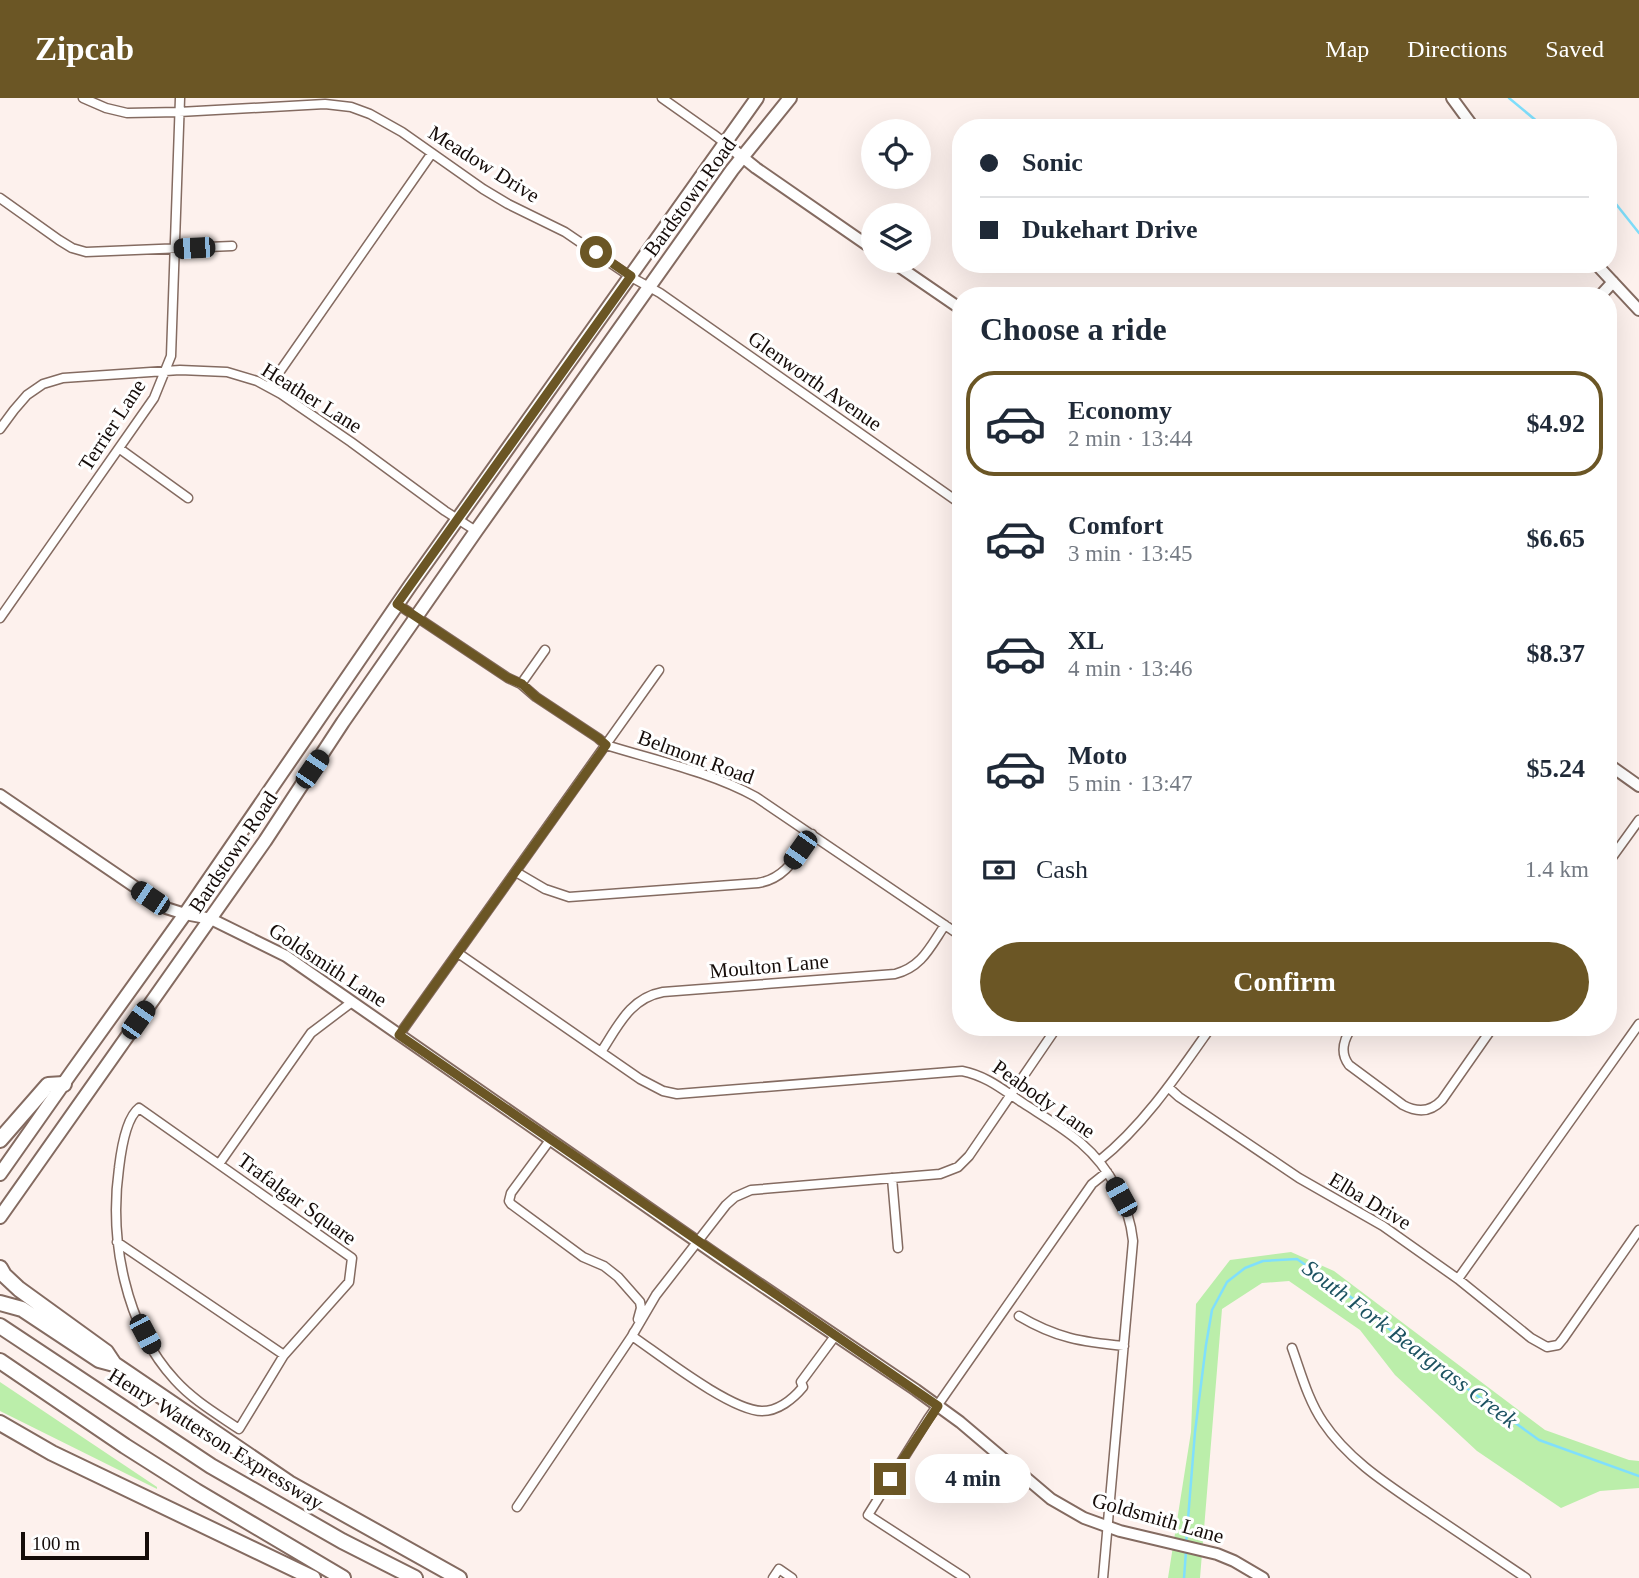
<!DOCTYPE html>
<html lang="en">
<head>
<meta charset="utf-8">
<style>
  body { margin:0; font-family:Georgia,serif; background:#f6f6f7; color:#1f2937; height:100vh; display:flex; flex-direction:column; font-size:26px; white-space:nowrap }
  * { box-sizing:border-box; margin:0 }
  p { font-size:23px; color:#747a83 }
  .icon { flex:none; width:38px; height:38px; fill:none; stroke:currentColor; stroke-width:2; stroke-linecap:round; stroke-linejoin:round }
  .map { position:relative; flex:1; overflow:hidden }
  .drawer { position:absolute; left:952px; top:189px; width:665px; height:749px; display:flex; flex-direction:column; background:#fff; border-radius:28px; box-shadow:0 7px 28px #0002 }
  .drawer>* { flex:none }
  .hud { position:absolute; left:952px; top:21px; width:665px; height:154px; border-radius:28px; box-shadow:0 7px 28px #0002; display:grid; align-content:center; height:154px; padding:0 28px; background:#fff }
  .fabs { position:absolute; left:861px; top:21px; display:grid; gap:14px }
  .fabs a { display:grid; place-items:center; width:70px; height:70px; border-radius:50%; background:#fff; box-shadow:0 7px 28px #0002; font-size:35px }
  .scale { position:absolute; left:21px; bottom:18px; width:128px; box-sizing:border-box; padding-left:7px; border:4px solid #150c09; border-top:0; font-size:19px; line-height:24px; white-space:nowrap; color:#150c09; -webkit-text-stroke:5px #fff; paint-order:stroke }
  .end { position:absolute; width:32px; height:32px; margin:-16px; border:9px solid #6b5625; background:#fff; box-shadow:0 0 0 4px #fff }
  .from { border-radius:50% }
  .bubble { position:absolute; height:49px; border-radius:24px; background:#fff; box-shadow:0 7px 28px #0002; font-size:23px; font-weight:800; line-height:49px; text-align:center }
  .car { position:absolute; width:21px; height:42px; margin:-21px -10px; border-radius:9px; box-shadow:0 0 5px 2px #0007; background:linear-gradient(#222 24%,#8ab4d8 0 40%,#222 0 76%,#8ab4d8 0 86%,#222 0) }
  .hud b { display:flex; align-items:center; gap:24px; height:66px; font-size:26px }
  .hud b+b { border-top:2px solid #e0e1e3 }
  .hud i { width:18px; height:18px; background:#1f2937 }
  ul { padding:0; list-style:none }
  li { display:flex; align-items:center; gap:21px; height:105px; margin:0 14px 10px; padding:0 14px; border:4px solid transparent; border-radius:28px }
  li div { flex:1 }
  li b { display:block; font-size:26px }
  li em { font-style:normal; font-weight:800 }
  li.on { border-color:#6b5625 }
  li>.icon { width:63px; height:63px; stroke-width:1.5 }
  h2 { padding:0 28px; font-size:32px; line-height:84px }
  .pay { display:flex; align-items:center; gap:18px; height:77px; padding:0 28px; font-size:26px }
  .pay p { margin-inline-start:auto }
  .action { display:flex; gap:14px; margin-top:auto; padding:14px 28px }
  .action a { flex:1; height:80px; border-radius:42px; background:#6b5625; color:#fff; font-size:28px; font-weight:800; line-height:80px; text-align:center }
  header { display:flex; align-items:center; gap:42px; box-sizing:border-box; height:98px; padding:0 35px; background:#6b5625; color:#fff }
  header strong { font-size:33px }
  nav { display:flex; gap:38px; margin-inline-start:auto; font-size:24px }
  .map>svg:first-child { display:block }
  .green { fill:#bea }
  .lines { fill:none; stroke-linecap:round; stroke-linejoin:round }
  .stream { stroke:#80dffc; stroke-width:2.5 }
  .street-casing { stroke:#846b61; stroke-width:11 }
  .secondary-casing { stroke:#846b61; stroke-width:14 }
  .primary-casing { stroke:#846b61; stroke-width:16 }
  .highway-casing { stroke:#846b61; stroke-width:18 }
  .street { stroke:#fff; stroke-width:8 }
  .secondary { stroke:#fff; stroke-width:10 }
  .primary { stroke:#fff; stroke-width:12 }
  .highway { stroke:#fff; stroke-width:14 }
  .route { stroke:#6b5625; stroke-width:9 }
  .labels { text-anchor:middle; dominant-baseline:central; stroke-width:6; stroke-linejoin:round; paint-order:stroke }
  .street-label { font-size:21px; fill:#150c09; stroke:#fff }
  .water-label { font-size:23px; font-style:italic; fill:#1c5261; stroke:#fff }
</style>
</head>
<body>
<header>
<strong>Zipcab</strong>
<nav><a>Map</a><a>Directions</a><a>Saved</a></nav>
</header>
<div class="map">
<svg width="1639" height="1480" viewBox="0 0 1639 1480">
  <rect width="100%" height="100%" fill="#fdf1ed"/>
  <path class="green" d="M1291,1154L1334,1173L1545,1332L1629,1362L1639,1363V1390L1600,1393L1561,1410L1477,1353L1395,1277L1360,1232L1289,1183L1262,1185L1222,1211L1200,1480H1168L1191,1334L1196,1206L1230,1162Z
    M0,1284L157,1389V1391L0,1313Z"/>
  <g class="lines">
    <path class="stream" d="M1509,0L1545,30
      M1608,96L1639,135
      M1186,1446L1195,1334L1206,1247L1212,1212L1227,1184L1245,1170L1263,1163L1297,1161L1362,1207L1411,1250L1539,1342L1639,1378
      M1184,1480L1186,1453"/>
    <defs>
      <path id="street" d="M83,0L106,10L127,15L179,14L325,6L351,9L370,16L402,34L483,91L508,106L565,134L631,179L660,195L961,406
        M662,0L713,36L725,45
        M0,100L59,142L72,150L86,154L232,148
        M269,289L432,55
        M0,331L14,312L27,297L43,286L63,280L180,272L227,274L257,283L281,296L351,344L445,413L476,433
        M120,351L188,400
        M397,506L508,580L521,586L536,599L598,640L606,647C654,662 711,674 756,699L961,838
        M0,520L154,300L171,258L180,0
        M521,586L545,552
        M1608,765L1639,722
        M516,774L545,791L569,799L758,785C786,781 797,757 812,736
        M458,855L640,981L663,993L677,996L962,973C987,978 1003,992 1023,1005C1043,1018 1064,1030 1081,1045C1110,1070 1129,1106 1133,1143L1103,1480
        M1352,929C1344,941 1339,954 1349,967L1403,1007C1418,1015 1431,1014 1442,1002L1493,929
        M399,937L659,572
        M601,954C618,928 630,900 663,894L895,876C922,869 930,849 945,827
        M1168,989L1179,999L1299,1080L1383,1128L1458,1181L1531,1240L1547,1249L1558,1247L1563,1241L1639,1132
        M139,1010L352,1160L349,1184L284,1257L239,1331C217,1316 193,1302 175,1282C125,1228 109,1141 119,1070C121,1053 126,1020 139,1010Z
        M550,1042L511,1095L509,1103L511,1106L583,1159L604,1168L618,1179L640,1204L641,1210L638,1221
        M1099,1063C1144,1027 1178,976 1211,929
        M219,1066L311,935L352,904
        M892,1080L898,1150
        M117,1144L284,1257
        M1458,1181L1639,926
        M1019,1218C1056,1240 1082,1244 1124,1248
        M634,1234L632,1238C660,1257 731,1313 762,1313C778,1313 793,1301 803,1289L801,1284L835,1238
        M1292,1250C1301,1275 1308,1302 1323,1324C1349,1363 1390,1388 1428,1414C1461,1436 1493,1458 1526,1480
        M517,1409L632,1238L656,1197L726,1107L735,1099L751,1092L940,1076L958,1069L969,1058L1057,929
        M773,1480L779,1471L792,1480
        M965,1480L868,1417L928,1321L1092,1086L1107,1074"/>
      <path id="secondary" d="M1452,0L1474,30
        M725,45L756,70L873,151
        M891,163L961,211
        M1596,166L1639,212
        M1600,198L1613,184
        M1608,666L1639,688
        M0,697L166,810L185,816L211,821L286,858L719,1159L916,1292L960,1324L1051,1401L1084,1420L1120,1433L1217,1456L1234,1463L1263,1480"/>
      <path id="primary" d="M0,1076L71,975L185,816L410,488L757,0
        M0,1119L265,743L343,624L476,433L732,72L790,0"/>
      <path id="highway" d="M0,1042L48,987L64,986
        M0,1170L4,1177L19,1191L106,1254L114,1266
        M0,1205L22,1211L99,1262L114,1266L289,1385L459,1480
        M0,1228L211,1368L342,1443L415,1480
        M0,1263L125,1348L196,1393L343,1480
        M0,1325L52,1355L313,1480"/>
    </defs>
    <use href="#street" class="street-casing"/>
    <use href="#secondary" class="secondary-casing"/>
    <use href="#primary" class="primary-casing"/>
    <use href="#highway" class="highway-casing"/>
    <use href="#street" class="street"/>
    <use href="#secondary" class="secondary"/>
    <use href="#primary" class="primary"/>
    <use href="#highway" class="highway"/>
  </g>
  <g class="lines">
    <path class="route" d="M596,154L631,178L397,506L508,580L522,586L536,599L598,640L606,647L399,937L938,1308L890,1381"/>
  </g>
  <g class="labels">
    <g class="street-label">
      <text transform="translate(484 66) rotate(32)">Meadow Drive</text>
      <text transform="translate(690 99) rotate(-54)">Bardstown Road</text>
      <text transform="translate(815 283) rotate(35)">Glenworth Avenue</text>
      <text transform="translate(312 300) rotate(32)">Heather Lane</text>
      <text transform="translate(112 327) rotate(-57)">Terrier Lane</text>
      <text transform="translate(696 659) rotate(20)">Belmont Road</text>
      <text transform="translate(233 754) rotate(-56)">Bardstown Road</text>
      <text transform="translate(328 867) rotate(33)">Goldsmith Lane</text>
      <text transform="translate(769 868) rotate(-5)">Moulton Lane</text>
      <text transform="translate(1044 1001) rotate(35)">Peabody Lane</text>
      <text transform="translate(297 1101) rotate(36)">Trafalgar Square</text>
      <text transform="translate(1370 1103) rotate(31)">Elba Drive</text>
      <text transform="translate(216 1341) rotate(32)">Henry Watterson Expressway</text>
      <text transform="translate(1158 1420) rotate(16)">Goldsmith Lane</text>
    </g>
    <g class="water-label">
      <text transform="translate(1410 1246) rotate(37)">South Fork Beargrass Creek</text>
    </g>
  </g>
</svg>
<div class="fabs">
<a><svg class="icon" aria-label="locate" viewBox="0 0 24 24"><circle cx="12" cy="12" r="6"/><path d="M12 2v4M12 18v4M2 12h4M18 12h4"/></svg></a>
<a><svg class="icon" aria-label="layers" viewBox="0 0 24 24"><path d="M12 4l9 5-9 5-9-5zM3 14l9 5 9-5"/></svg></a>
</div>
<div class="scale">100 m</div>
<i class="end from" style="left:596px;top:154px"></i>
<i class="end" style="left:890px;top:1381px"></i>
<div class="bubble" style="left:915px;top:1356px;width:116px">4 min</div>
<i class="car" style="left:194px;top:150px;rotate:267deg"></i>
<i class="car" style="left:312px;top:671px;rotate:34deg"></i>
<i class="car" style="left:800px;top:752px;rotate:215deg"></i>
<i class="car" style="left:150px;top:800px;rotate:304deg"></i>
<i class="car" style="left:138px;top:922px;rotate:35deg"></i>
<i class="car" style="left:1121px;top:1099px;rotate:331deg"></i>
<i class="car" style="left:145px;top:1236px;rotate:152deg"></i>
<div class="hud">
<b><i class="from"></i>Sonic</b>
<b><i></i>Dukehart Drive</b>
</div>
<section class="drawer">
<h2>Choose a ride</h2>
<ul>
<li class="on"><svg class="icon" aria-label="car" viewBox="0 0 24 24"><path d="M5 17H2v-5l4-1 3-4h7l3 4 3 1v5h-3M9 17h6M6 11h13"/><circle cx="7" cy="17" r="2"/><circle cx="17" cy="17" r="2"/></svg><div><b>Economy</b><p>2 min · 13:44</p></div><em>$4.92</em></li>
<li><svg class="icon" aria-label="car" viewBox="0 0 24 24"><path d="M5 17H2v-5l4-1 3-4h7l3 4 3 1v5h-3M9 17h6M6 11h13"/><circle cx="7" cy="17" r="2"/><circle cx="17" cy="17" r="2"/></svg><div><b>Comfort</b><p>3 min · 13:45</p></div><em>$6.65</em></li>
<li><svg class="icon" aria-label="car" viewBox="0 0 24 24"><path d="M5 17H2v-5l4-1 3-4h7l3 4 3 1v5h-3M9 17h6M6 11h13"/><circle cx="7" cy="17" r="2"/><circle cx="17" cy="17" r="2"/></svg><div><b>XL</b><p>4 min · 13:46</p></div><em>$8.37</em></li>
<li><svg class="icon" aria-label="car" viewBox="0 0 24 24"><path d="M5 17H2v-5l4-1 3-4h7l3 4 3 1v5h-3M9 17h6M6 11h13"/><circle cx="7" cy="17" r="2"/><circle cx="17" cy="17" r="2"/></svg><div><b>Moto</b><p>5 min · 13:47</p></div><em>$5.24</em></li>
</ul>
<div class="pay"><svg class="icon" aria-label="cash" viewBox="0 0 24 24"><path d="M3 7h18v10H3z"/><circle cx="12" cy="12" r="2"/></svg>Cash<p>1.4 km</p></div>
<div class="action"><a>Confirm</a></div>
</section>
</div>
</body>
</html>
